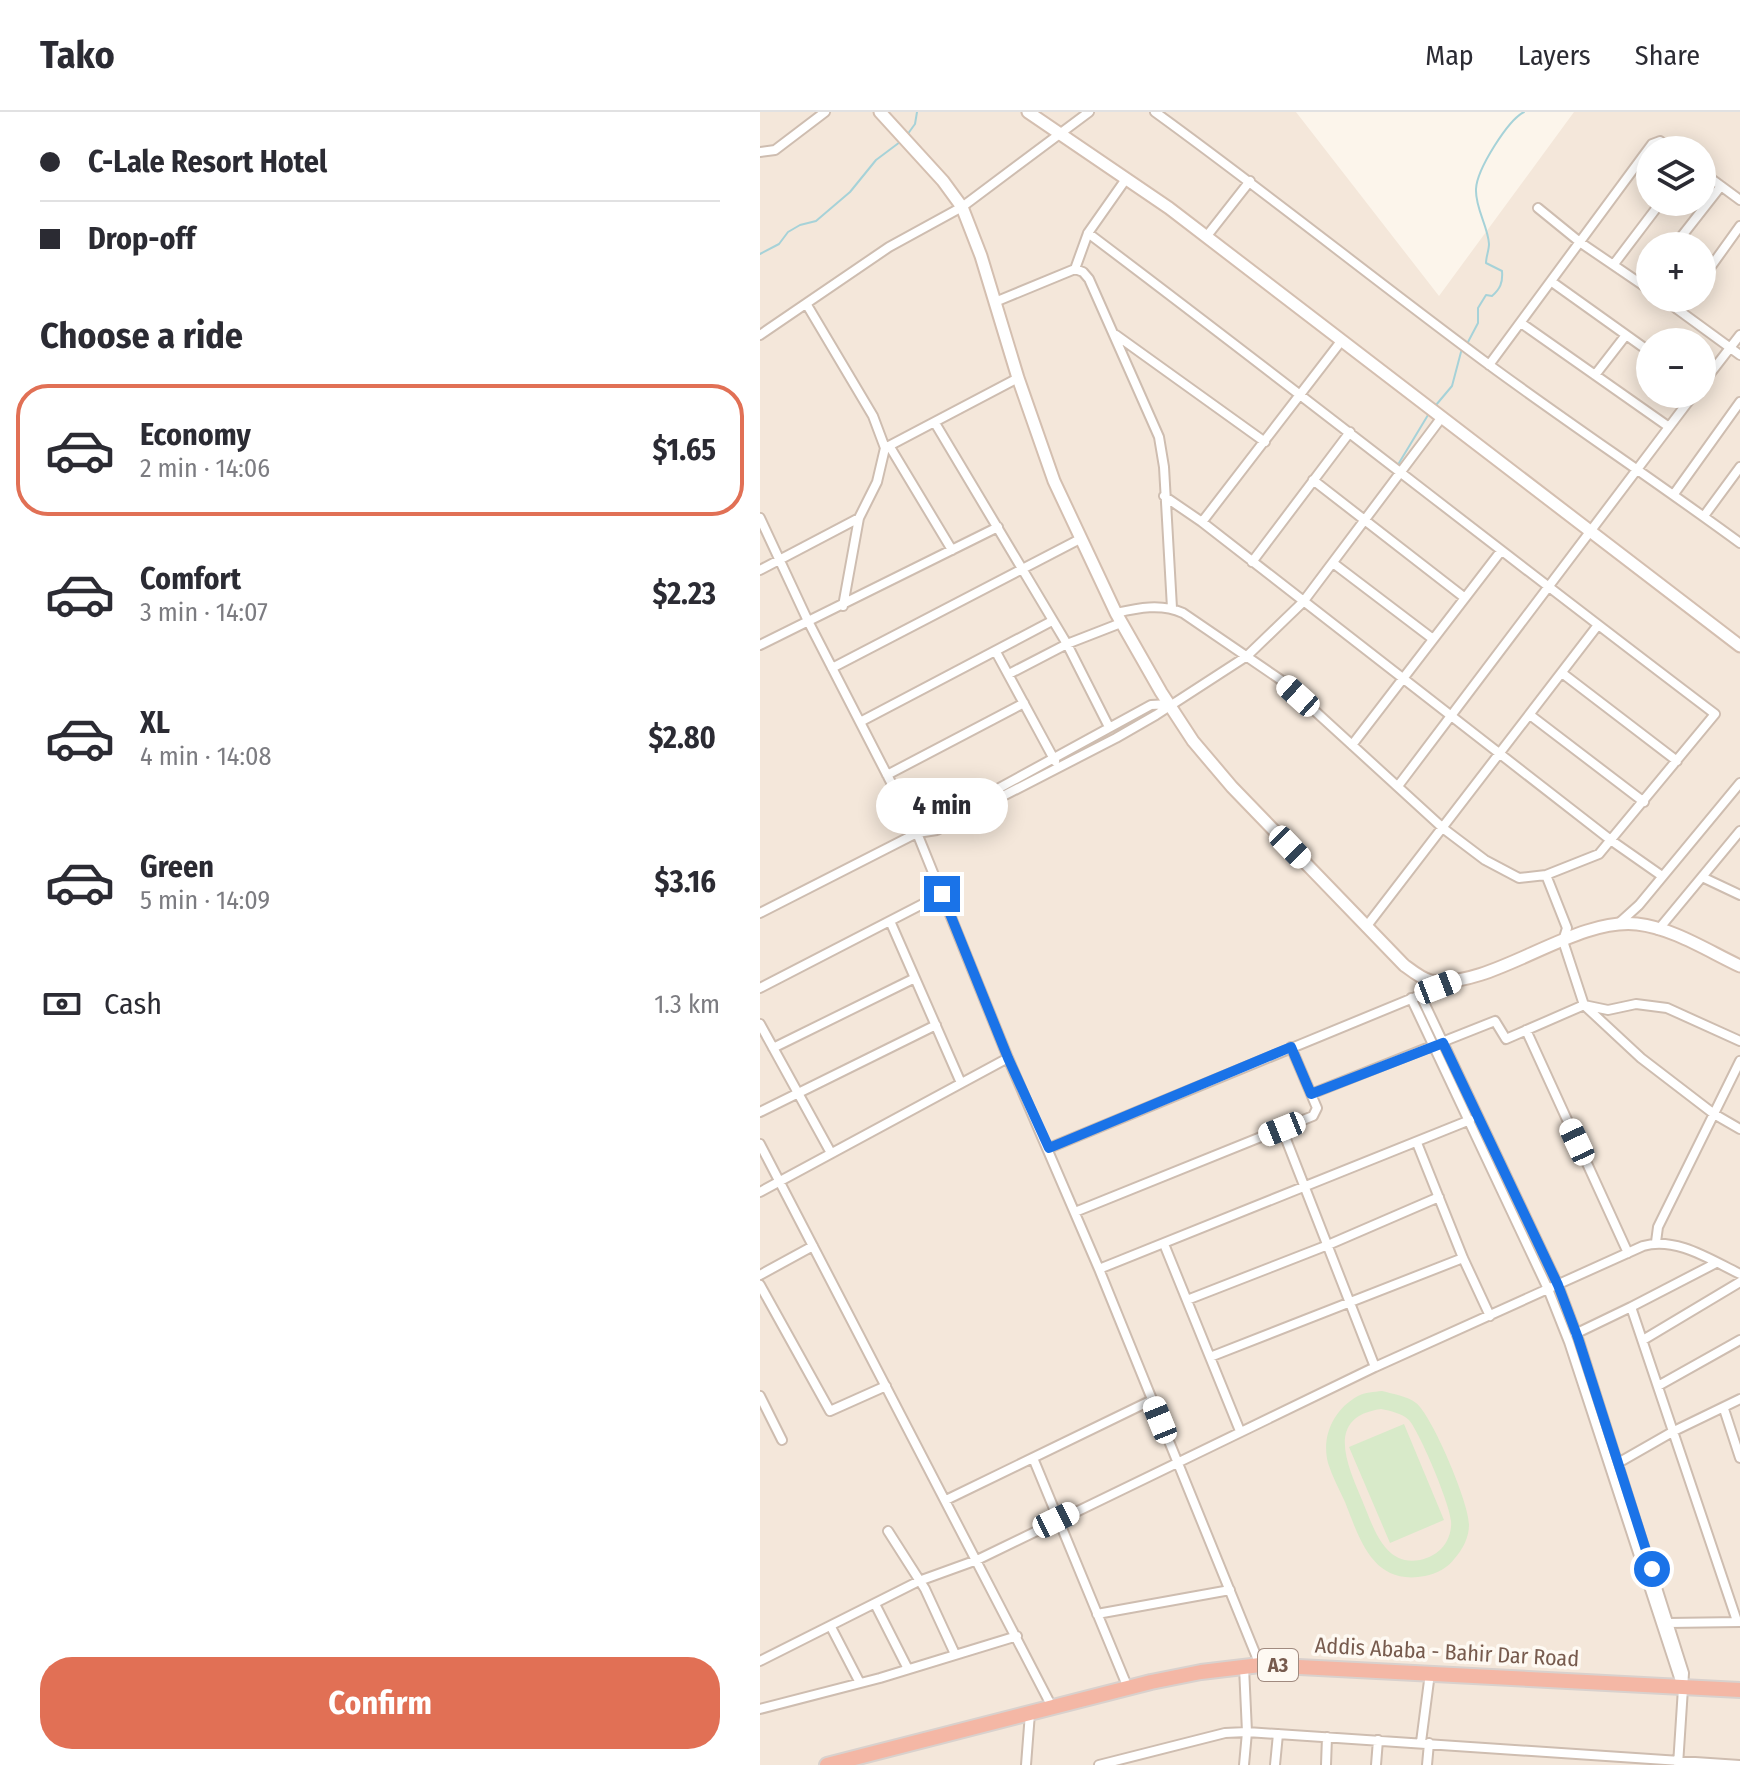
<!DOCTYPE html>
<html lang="en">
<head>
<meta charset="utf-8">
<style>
  body { margin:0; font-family:"Fira Sans Condensed",sans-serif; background:#f2f2f3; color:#2b2b33; height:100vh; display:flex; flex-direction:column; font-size:30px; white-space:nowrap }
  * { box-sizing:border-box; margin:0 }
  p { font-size:26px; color:#7c7c81 }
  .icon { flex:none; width:44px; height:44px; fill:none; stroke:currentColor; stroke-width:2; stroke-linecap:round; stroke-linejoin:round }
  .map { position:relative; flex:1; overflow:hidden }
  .drawer { display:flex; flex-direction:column; background:#fff; width:760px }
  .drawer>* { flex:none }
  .hud { display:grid; align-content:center; height:176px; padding:0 40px; background:#fff }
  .controls { position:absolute; left:876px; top:24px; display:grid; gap:16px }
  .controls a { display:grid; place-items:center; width:80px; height:80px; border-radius:50%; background:#fff; box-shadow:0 4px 20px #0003; font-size:40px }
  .end { position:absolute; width:36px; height:36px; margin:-18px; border:10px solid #1a73e8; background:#fff; box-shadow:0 0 0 4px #fff }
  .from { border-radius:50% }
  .bubble { position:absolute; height:56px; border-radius:28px; background:#fff; box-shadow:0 4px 20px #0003; font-size:26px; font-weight:700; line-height:56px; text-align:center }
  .car { position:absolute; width:24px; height:48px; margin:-24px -12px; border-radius:10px; box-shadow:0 0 6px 2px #0007; background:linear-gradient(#fff 24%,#345 0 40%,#fff 0 76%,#345 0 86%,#fff 0) }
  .hud b { display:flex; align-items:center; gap:28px; height:76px; font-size:30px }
  .hud b+b { border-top:2px solid #e1e1e2 }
  .hud i { width:20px; height:20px; background:#2b2b33 }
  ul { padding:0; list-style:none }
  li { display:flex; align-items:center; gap:24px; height:132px; margin:0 16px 12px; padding:0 24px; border:4px solid transparent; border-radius:32px }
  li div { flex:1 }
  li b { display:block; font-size:30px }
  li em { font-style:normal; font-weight:700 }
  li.current { border-color:#e17055 }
  li>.icon { width:72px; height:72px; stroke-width:1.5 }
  h2 { padding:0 40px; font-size:36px; line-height:96px }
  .pay { display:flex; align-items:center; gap:20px; height:88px; padding:0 40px; font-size:30px }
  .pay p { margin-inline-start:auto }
  .button { display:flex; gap:16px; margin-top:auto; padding:16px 40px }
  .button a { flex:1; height:92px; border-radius:32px; background:#e17055; color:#fff; font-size:32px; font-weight:700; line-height:92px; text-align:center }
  header { display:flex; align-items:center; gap:48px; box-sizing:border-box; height:112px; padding:0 40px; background:#fff; border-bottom:2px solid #e1e1e2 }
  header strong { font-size:38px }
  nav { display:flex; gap:44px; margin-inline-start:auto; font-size:28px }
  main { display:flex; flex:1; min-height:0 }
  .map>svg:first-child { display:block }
  .residential { fill:#f4e7da; fill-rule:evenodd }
  .green { fill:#d8eac9; fill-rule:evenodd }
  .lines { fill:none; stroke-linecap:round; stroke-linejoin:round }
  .stream { stroke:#a6d2d8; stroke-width:2 }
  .street-casing { stroke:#cebdb0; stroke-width:12 }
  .secondary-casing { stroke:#d4bfb0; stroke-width:15 }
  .highway-casing { stroke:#d9d1cd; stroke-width:18 }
  .street { stroke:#fff; stroke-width:8 }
  .secondary { stroke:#fff; stroke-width:11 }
  .highway { stroke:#f4b7a5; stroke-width:14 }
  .route { stroke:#1a73e8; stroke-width:10 }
  .labels { text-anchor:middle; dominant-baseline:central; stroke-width:7; stroke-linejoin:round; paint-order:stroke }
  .shield { fill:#fef9f2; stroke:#a08a7f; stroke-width:2 }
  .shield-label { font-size:20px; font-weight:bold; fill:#775b4e }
  .street-label { font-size:22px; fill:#775b4e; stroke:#fef9f2 }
</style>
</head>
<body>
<header>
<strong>Tako</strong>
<nav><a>Map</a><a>Layers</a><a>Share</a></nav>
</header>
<main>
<section class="drawer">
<div class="hud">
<b><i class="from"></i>C-Lale Resort Hotel</b>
<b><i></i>Drop-off</b>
</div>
<h2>Choose a ride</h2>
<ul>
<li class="current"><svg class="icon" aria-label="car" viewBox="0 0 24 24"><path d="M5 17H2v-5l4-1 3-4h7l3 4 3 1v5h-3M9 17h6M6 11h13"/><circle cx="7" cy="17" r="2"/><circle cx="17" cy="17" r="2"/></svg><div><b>Economy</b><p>2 min · 14:06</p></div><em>$1.65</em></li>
<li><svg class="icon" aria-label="car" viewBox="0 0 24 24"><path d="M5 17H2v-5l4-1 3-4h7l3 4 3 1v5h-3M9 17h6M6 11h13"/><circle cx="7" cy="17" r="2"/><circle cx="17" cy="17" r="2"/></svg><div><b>Comfort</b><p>3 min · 14:07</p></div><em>$2.23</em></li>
<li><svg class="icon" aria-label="car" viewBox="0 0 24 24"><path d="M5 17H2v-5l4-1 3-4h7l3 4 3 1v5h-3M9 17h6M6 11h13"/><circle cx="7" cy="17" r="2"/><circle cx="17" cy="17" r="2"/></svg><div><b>XL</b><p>4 min · 14:08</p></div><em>$2.80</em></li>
<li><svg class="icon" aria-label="car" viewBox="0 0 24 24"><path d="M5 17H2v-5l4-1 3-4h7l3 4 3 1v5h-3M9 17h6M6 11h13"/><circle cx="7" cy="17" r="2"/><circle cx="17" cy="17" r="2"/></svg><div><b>Green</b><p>5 min · 14:09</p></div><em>$3.16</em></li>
</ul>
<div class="pay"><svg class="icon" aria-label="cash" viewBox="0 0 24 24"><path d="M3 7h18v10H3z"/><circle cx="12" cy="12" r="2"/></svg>Cash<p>1.3 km</p></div>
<div class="button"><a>Confirm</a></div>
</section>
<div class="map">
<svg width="980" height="1653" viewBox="0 0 980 1653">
  <rect width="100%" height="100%" fill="#fcf5eb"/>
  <path class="residential" d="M0,0H536L679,184L814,0H980V1653H0ZM890,38H942V90H890ZM890,134H942V186H890ZM890,230H942V282H890Z"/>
  <path class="green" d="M622,1279C633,1282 647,1284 656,1291C672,1303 710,1393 709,1413C709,1425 703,1437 695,1446C688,1456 676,1462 665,1464C613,1474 600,1428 585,1390C579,1377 572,1364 568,1351C561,1324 574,1297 598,1284C605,1280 614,1280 622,1279ZM621,1297C631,1299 641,1301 649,1308C660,1321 690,1392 691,1409C692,1419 688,1430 681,1437C675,1443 668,1446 660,1448C624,1455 613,1414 602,1388C588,1354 564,1305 621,1297Z
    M644,1312L684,1408L630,1431L589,1335Z"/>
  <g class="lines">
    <path class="stream" d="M147,23L155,12L157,0
      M0,142L19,132L28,120L40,113L56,109L90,80L116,48L140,30
      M708,230L718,211V196L726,183L732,184C740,177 743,171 742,159L726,151C726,145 729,138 729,132C728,114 715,96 716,77C717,57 748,8 764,0
      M676,293L692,274L701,240
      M639,351L668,303"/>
    <defs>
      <path id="street" d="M395,0C508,82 616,169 728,252C811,313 897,370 980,431
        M0,40L15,38L65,0
        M942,60L980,88
        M778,96L821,131L890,178
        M328,121C539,280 745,443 955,602L839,742L786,763L759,766L725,748L684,717L521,568L423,501C401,491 378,496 356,501
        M446,125L490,69
        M914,134L961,74
        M854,152L901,90
        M315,157L323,160L329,167L399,325L404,355L412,496
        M942,167L980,114
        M792,170L890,240
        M902,186L980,243
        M235,190L315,157L328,121L366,67
        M47,193L113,304L125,336L117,370L99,406L83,494
        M917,197L926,186
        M761,211L909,315
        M0,223L129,135L202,95L329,0
        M356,223L505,330
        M729,253L892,32L900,29L912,38
        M835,263L866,223
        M942,272L980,223
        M175,311L307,532L349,615
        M130,335L192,438
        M125,336L258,266
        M553,368L705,486
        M914,382L980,290
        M404,384L442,410L852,729L902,764
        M944,404L980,355
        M0,406L48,509L157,721L248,946L339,1157L500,1553
        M442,410L582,228
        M492,450L590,320
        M573,451L673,527
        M0,458L99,406
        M0,533L238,415
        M236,540L295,649
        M72,556L320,427
        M802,561L917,649
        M249,562L307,532L361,511
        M770,603L884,690
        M100,610L292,509
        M592,633L741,439
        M127,663L264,591
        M638,674L934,282
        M157,721L177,718L356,626L396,603L487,544L543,490L682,305
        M786,763L807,816L803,829L824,893L881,946L954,1002L980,1017
        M942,765L980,783
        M0,801L157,721L391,593L410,592
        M130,809L201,971
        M858,812L879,793L980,671
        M606,815L838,513
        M898,818L980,719
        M0,876L182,782
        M660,882L798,1173L818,1226L924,1561L918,1653
        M651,886L788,1177L809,1230L922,1575
        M0,912L71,1041
        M766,918L868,1141
        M531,935L551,982
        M13,936L155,866
        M0,1000L176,913
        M522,1017L615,1255
        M657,1031L703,1146L730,1204
        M0,1032L292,1595
        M289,1036L687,872
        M0,1080L248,946
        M315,1100L553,1004L557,996L551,982L735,909L746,927L824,893L848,898L876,892L907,896L980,929
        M896,1130L898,1115L980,949
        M404,1132L480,1319
        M339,1157L710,1008
        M0,1163L53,1134
        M0,1173L70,1299L126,1274
        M427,1188L568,1133L679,1085
        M871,1195L956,1151
        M815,1222L871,1195L977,1509
        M883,1228L980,1170
        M450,1245L703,1146
        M898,1274L980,1228
        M0,1284L22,1328
        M964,1297L980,1346
        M273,1346L368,1576
        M858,1351L914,1319L980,1287
        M186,1388L392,1288
        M128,1419L165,1477L195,1542
        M115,1492L148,1557
        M337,1502L470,1478
        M908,1511L980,1510
        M71,1515L100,1571
        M0,1549L159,1469L217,1448L615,1255L883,1134C915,1124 951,1148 980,1162
        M484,1555L487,1620L484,1653
        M0,1597L120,1566L257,1524
        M661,1630L670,1561
        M266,1653L270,1601
        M339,1653L465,1621L487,1620L980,1653
        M515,1653L518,1622
        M566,1653L567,1625
        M616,1653L618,1628
        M667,1653L669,1631"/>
      <path id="secondary" d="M120,0L183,69L202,95L221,144L258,266L294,369L356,501L401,580L433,629L472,675L644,853C652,859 662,867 671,869C733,877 813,805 877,812C913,816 948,839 980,854
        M268,0L409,96L980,534"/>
      <path id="highway" d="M67,1653L391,1570L441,1560L500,1553L980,1578"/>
    </defs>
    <use href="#street" class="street-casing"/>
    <use href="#secondary" class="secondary-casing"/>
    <use href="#highway" class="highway-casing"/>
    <use href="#street" class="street"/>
    <use href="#secondary" class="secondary"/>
    <use href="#highway" class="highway"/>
  </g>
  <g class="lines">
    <path class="route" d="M182,782L248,946L289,1036L531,935L551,982L683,931L798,1173L818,1226L892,1457"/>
  </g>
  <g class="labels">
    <rect class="shield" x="498" y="1537" width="40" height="32" rx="6"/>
    <g class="shield-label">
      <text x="518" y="1553">A3</text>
    </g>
    <g class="street-label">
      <text transform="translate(687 1540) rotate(3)">Addis Ababa - Bahir Dar Road</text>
    </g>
  </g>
</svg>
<div class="controls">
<a><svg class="icon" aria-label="layers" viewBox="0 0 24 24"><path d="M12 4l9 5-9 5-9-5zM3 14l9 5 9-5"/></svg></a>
<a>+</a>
<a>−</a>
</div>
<i class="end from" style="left:892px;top:1457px"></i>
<i class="end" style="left:182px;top:782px"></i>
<div class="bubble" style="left:116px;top:666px;width:132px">4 min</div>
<i class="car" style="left:538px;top:584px;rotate:312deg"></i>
<i class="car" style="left:530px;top:735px;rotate:136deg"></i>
<i class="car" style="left:678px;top:875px;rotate:69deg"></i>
<i class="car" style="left:522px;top:1017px;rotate:248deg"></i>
<i class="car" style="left:817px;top:1030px;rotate:335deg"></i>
<i class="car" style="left:400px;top:1308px;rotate:338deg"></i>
<i class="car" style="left:296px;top:1408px;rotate:64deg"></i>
</div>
</main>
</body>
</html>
